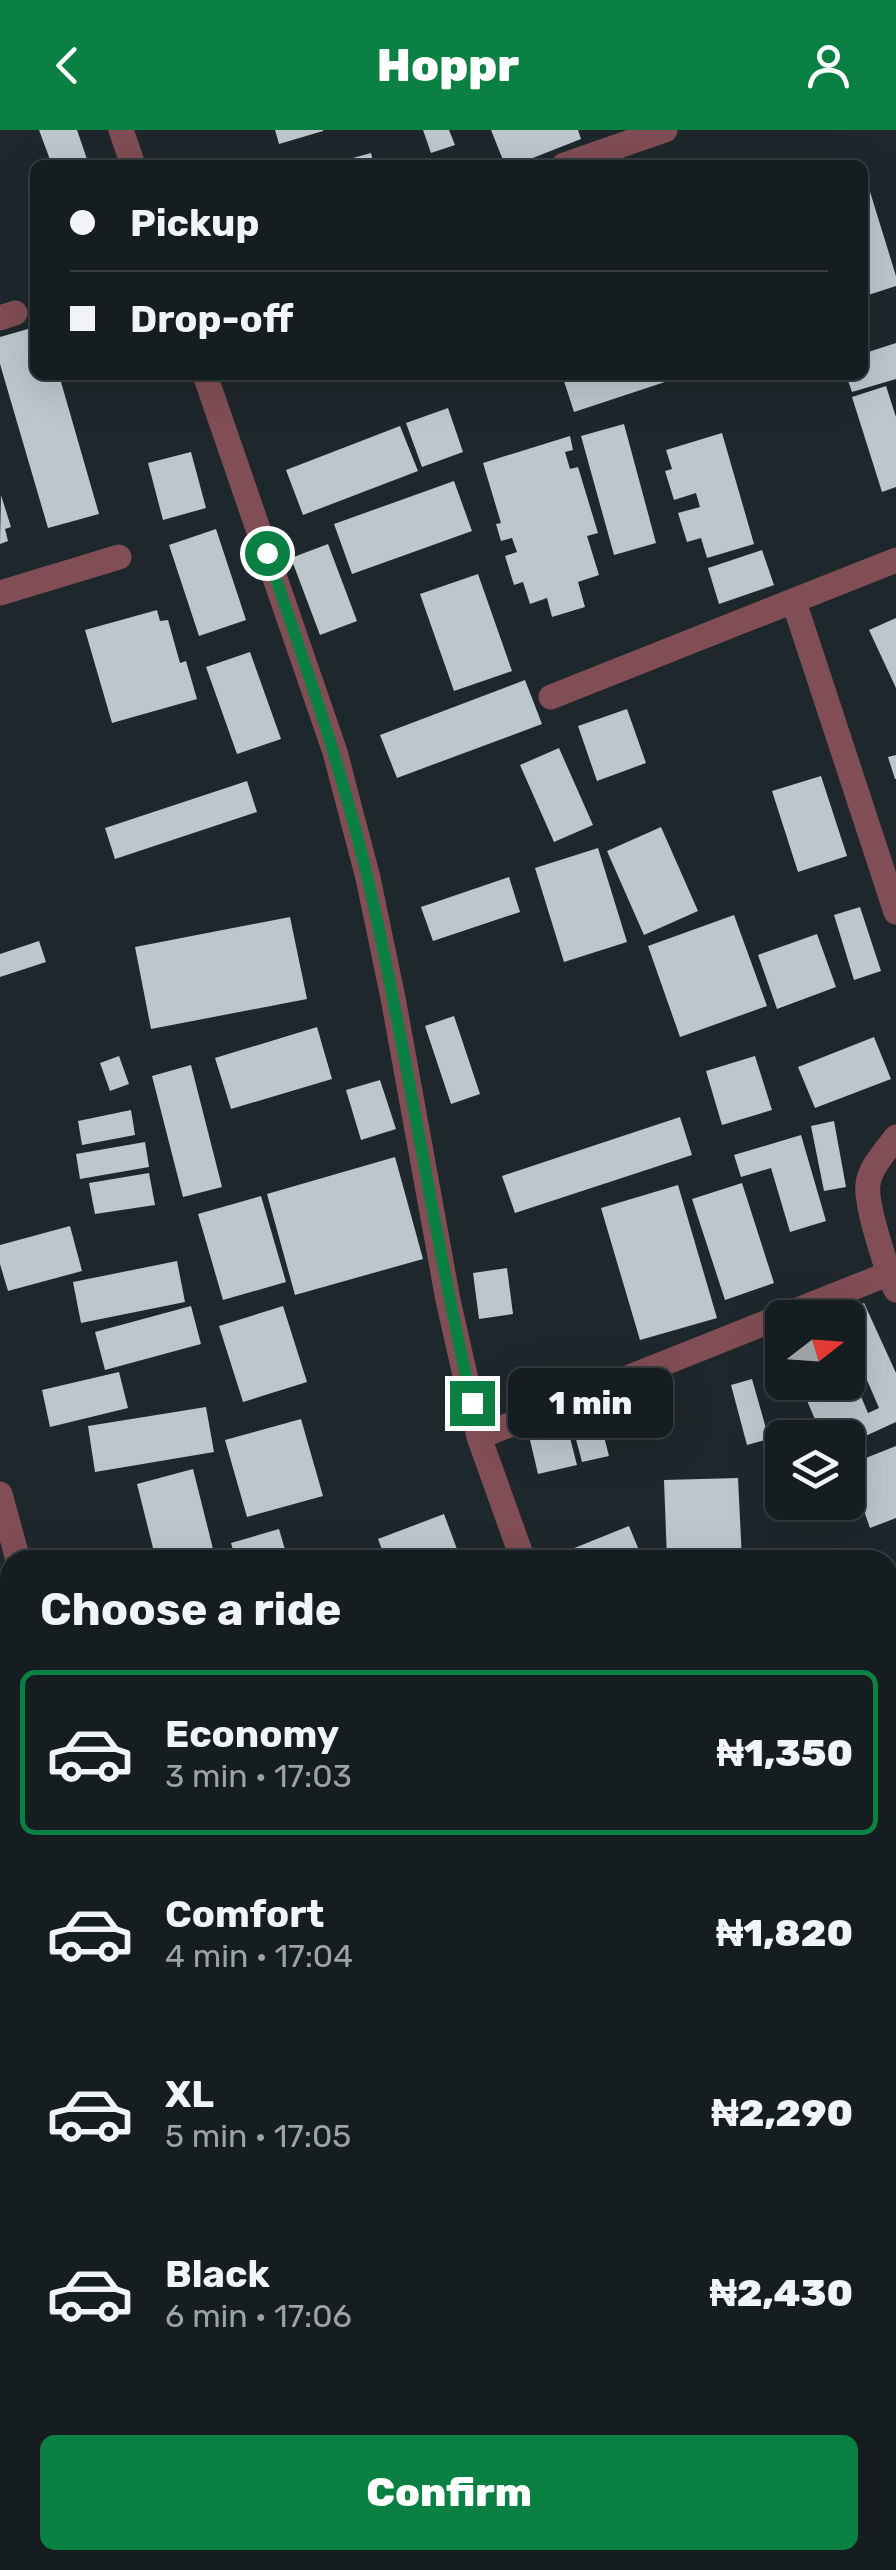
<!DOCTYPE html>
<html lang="en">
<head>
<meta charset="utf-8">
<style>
  body { margin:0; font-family:Rubik,sans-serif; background:#232a2d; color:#f1f3f6; height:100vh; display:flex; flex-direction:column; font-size:38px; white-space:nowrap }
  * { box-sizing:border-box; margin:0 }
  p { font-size:32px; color:#9ea2a5 }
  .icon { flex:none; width:55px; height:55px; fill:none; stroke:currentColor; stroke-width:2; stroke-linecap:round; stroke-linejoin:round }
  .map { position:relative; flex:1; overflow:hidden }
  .panel { position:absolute; left:0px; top:1420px; width:898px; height:1020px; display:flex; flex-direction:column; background:#161d20; border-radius:30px 30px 0 0; box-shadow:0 10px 40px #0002,0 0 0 2px #353b3e }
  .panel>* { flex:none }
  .guide { position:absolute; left:30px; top:30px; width:838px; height:220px; border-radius:15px; box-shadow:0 10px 40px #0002,0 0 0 2px #353b3e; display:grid; align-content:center; height:220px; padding:0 40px; background:#161d20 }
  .needle { width:65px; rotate:73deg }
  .tools { position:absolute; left:765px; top:1170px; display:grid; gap:20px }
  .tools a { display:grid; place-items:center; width:100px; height:100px; border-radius:15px; background:#161d20; box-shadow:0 10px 40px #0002,0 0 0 2px #353b3e; font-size:50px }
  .end { position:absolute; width:45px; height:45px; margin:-22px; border:12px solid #0b8043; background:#fff; box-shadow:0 0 0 5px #fff }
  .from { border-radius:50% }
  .bubble { position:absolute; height:70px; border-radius:15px; background:#161d20; box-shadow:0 10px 40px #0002,0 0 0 2px #353b3e; font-size:32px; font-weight:800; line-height:70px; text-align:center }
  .guide b { display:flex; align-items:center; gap:35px; height:95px; font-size:38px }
  .guide b+b { border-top:2px solid #353b3e }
  .guide i { width:25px; height:25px; background:#f1f3f6 }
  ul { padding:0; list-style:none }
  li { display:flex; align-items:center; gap:30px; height:165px; margin:0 20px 15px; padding:0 20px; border:5px solid transparent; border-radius:15px }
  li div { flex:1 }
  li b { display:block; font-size:38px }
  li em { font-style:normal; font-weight:800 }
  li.selected { border-color:#0b8043 }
  li>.icon { width:90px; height:90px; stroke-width:1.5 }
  h2 { padding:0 40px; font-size:45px; line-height:120px }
  .action { display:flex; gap:20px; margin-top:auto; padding:20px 40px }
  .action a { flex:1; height:115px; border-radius:15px; background:#0b8043; color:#fff; font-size:40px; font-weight:800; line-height:115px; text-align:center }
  header { display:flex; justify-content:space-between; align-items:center; height:130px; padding:0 40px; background:#0b8043; color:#fff; font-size:45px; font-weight:800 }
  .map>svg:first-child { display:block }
  .building { fill:#bcc7cb }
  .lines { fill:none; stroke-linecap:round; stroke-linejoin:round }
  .minor { stroke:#804e54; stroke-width:25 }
  .route { stroke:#0b8043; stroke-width:12 }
</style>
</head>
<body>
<header><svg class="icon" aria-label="back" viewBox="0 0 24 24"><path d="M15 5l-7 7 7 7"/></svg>Hoppr<svg class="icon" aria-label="person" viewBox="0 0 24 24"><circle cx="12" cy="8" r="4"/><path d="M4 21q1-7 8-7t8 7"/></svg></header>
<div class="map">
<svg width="896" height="2440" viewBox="0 0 896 2440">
  <rect width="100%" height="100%" fill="#1e272b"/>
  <path class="building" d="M39,0H77L89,35H52Z
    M275,0H323V1L279,14Z
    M423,0H449L455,15L431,23Z
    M491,0H578L581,9L515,35H505Z
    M371,23L374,35H331V34Z
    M863,39L896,146V156L862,167Z
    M35,197V245H59L99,384L48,398L0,234V207Z
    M896,213V249L852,262L846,245H862V224Z
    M562,245H670L671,250L574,282Z
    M886,256L896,287V357L882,362L852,267Z
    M448,278L463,322L422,337L406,293Z
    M624,294L656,413L614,425L581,306Z
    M400,296L418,341L303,385L286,340Z
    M722,303L754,414L707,428L701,408L687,412L678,383L700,377L696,363L674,370L665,341L672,339L666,320Z
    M570,306L573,320L565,322L570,339L578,337L598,403L587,406L599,445L578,452L585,477L552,487L547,468L530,474L523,452L514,455L505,426L517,422L512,408L501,411L496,394L501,393L483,333Z
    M191,322L206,378L163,390L148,333Z
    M454,351L472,401L352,444L334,394Z
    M1,365L11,397L5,399L8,411L0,414Z
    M216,399L246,490L199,506L169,415Z
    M328,414L357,491L320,505L291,428Z
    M762,420L774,455L719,474L708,438Z
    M478,444L512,541L454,561L420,464Z
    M157,480L160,491L168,490L180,533L186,531L197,569L112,593L85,500Z
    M896,488V558L869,500Z
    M250,522L281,609L237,624L206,537Z
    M525,550L542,594L397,648L380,605Z
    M627,579L646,633L597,651L578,596Z
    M559,618L593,695L554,712L520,635Z
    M896,625V649H895L888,627Z
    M821,646L847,726L798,742L772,661Z
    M247,651L257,682L115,729L105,698Z
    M661,697L698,781L644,805L607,721Z
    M598,718L627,812L564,832L535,738Z
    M509,747L520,782L433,811L421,777Z
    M860,777L881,841L854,850L834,785Z
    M734,785L767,876L680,907L648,816Z
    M290,787L307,869L151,899L135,817Z
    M817,804L836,857L777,879L758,825Z
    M39,811L46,832L0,847V824Z
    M454,886L480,964L451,974L425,896Z
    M317,897L332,949L231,979L215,928Z
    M874,907L891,949L815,978L798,937Z
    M119,926L129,954L110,961L100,933Z
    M755,926L772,980L722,995L706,941Z
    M191,935L222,1057L183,1067L152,946Z
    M380,950L396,999L361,1010L346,960Z
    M131,980L135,1005L82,1015L78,991Z
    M680,987L692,1025L515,1083L502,1046Z
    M834,991L846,1057L824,1061L811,996Z
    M801,1005L826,1091L790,1102L771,1038L741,1047L734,1025Z
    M145,1012L149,1037L80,1049L76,1024Z
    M395,1027L423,1129L295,1165L267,1064Z
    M149,1043L155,1075L95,1084L89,1053Z
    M742,1053L774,1153L725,1170L692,1069Z
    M678,1055L717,1188L640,1210L601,1078Z
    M261,1066L286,1152L223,1170L198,1084Z
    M70,1096L82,1141L8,1161L0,1134V1115Z
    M177,1131L185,1172L81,1193L73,1152Z
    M507,1138L513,1184L479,1189L473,1143Z
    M864,1173L896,1243V1292L848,1314V1308H823L799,1252H848V1236L868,1283L879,1278L848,1206V1188H831Z
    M191,1176L201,1214L105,1240L95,1202Z
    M283,1176L307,1252L243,1272L219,1196Z
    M119,1242L128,1278L50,1297L42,1260Z
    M752,1249L769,1309L747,1315L731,1255Z
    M666,1264L675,1286L644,1301L634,1278Z
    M206,1277L214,1322L95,1342L88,1296Z
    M301,1289L323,1366L247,1387L225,1310Z
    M600,1291L609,1326L582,1332L573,1298Z
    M568,1300L577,1335L538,1344L530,1310Z
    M896,1316V1388L870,1398L848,1335Z
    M193,1339L214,1423L187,1430H156L137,1354Z
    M738,1348L742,1430H667L664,1350Z
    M444,1384L461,1430H386L378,1409Z
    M629,1396L643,1430H553L552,1427Z
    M279,1399L288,1430H236L231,1413Z
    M888,1623L896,1640V1762L888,1766Z
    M10,1711V1762L0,1765V1714Z
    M888,1847L896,1868V1912L888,1915Z
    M896,2084V2154L888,2135V2087Z
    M10,2183V2233H9L0,2202V2185Z
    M10,2329V2381L0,2383V2331Z
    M10,2394V2419L0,2421V2396Z
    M895,2414L896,2440H843L863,2430H888V2418Z
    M146,2430H277V2431L247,2440H149Z
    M381,2430H390L393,2440H361L360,2436Z
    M403,2430H468L469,2440H404Z
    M546,2430H609V2440H547Z
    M637,2430H671L675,2440H641Z
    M740,2430H767L771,2440H731L729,2435Z"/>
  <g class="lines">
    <path class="minor" d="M121,0L133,35
      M564,35L665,0
      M0,188L15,183
      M205,245L335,622L368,748L393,868L448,1170L479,1307L523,1430
      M0,463L119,427
      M794,472L896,782
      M551,567L896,430
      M896,1007C886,1021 870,1037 868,1054C865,1074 887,1141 896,1160
      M479,1307L888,1144
      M0,1364L18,1430
      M888,2239L896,2254
      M337,2430L341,2440
      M0,2434L13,2430"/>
  </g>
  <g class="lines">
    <path class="route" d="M267,423C304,531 342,638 368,750C408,923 432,1099 472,1273"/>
  </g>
</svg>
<div class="tools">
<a><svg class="needle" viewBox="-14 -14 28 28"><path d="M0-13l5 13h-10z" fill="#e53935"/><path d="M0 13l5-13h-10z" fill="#9ea2a5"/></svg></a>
<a><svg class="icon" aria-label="layers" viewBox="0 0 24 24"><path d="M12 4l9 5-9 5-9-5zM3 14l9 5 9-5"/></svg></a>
</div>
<i class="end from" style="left:267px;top:423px"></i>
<i class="end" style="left:472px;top:1273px"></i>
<div class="bubble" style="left:508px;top:1238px;width:165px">1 min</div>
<div class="guide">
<b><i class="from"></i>Pickup</b>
<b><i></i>Drop-off</b>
</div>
<section class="panel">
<h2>Choose a ride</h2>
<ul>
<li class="selected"><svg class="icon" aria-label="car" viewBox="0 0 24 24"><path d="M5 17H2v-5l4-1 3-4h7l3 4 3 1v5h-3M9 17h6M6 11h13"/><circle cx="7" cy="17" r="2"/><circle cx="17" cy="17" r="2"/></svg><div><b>Economy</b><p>3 min · 17:03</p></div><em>₦1,350</em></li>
<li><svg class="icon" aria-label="car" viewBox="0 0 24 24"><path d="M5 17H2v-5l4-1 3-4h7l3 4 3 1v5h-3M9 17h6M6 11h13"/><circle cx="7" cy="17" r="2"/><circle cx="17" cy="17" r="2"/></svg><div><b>Comfort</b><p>4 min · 17:04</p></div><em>₦1,820</em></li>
<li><svg class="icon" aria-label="car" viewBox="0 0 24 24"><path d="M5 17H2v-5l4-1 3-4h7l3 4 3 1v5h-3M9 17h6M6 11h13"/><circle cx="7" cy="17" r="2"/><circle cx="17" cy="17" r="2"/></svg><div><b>XL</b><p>5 min · 17:05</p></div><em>₦2,290</em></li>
<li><svg class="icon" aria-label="car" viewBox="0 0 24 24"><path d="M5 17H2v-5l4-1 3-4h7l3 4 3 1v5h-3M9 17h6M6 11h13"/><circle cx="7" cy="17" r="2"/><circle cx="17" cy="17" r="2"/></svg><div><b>Black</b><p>6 min · 17:06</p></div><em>₦2,430</em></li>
</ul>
<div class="action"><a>Confirm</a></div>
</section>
</div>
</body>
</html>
